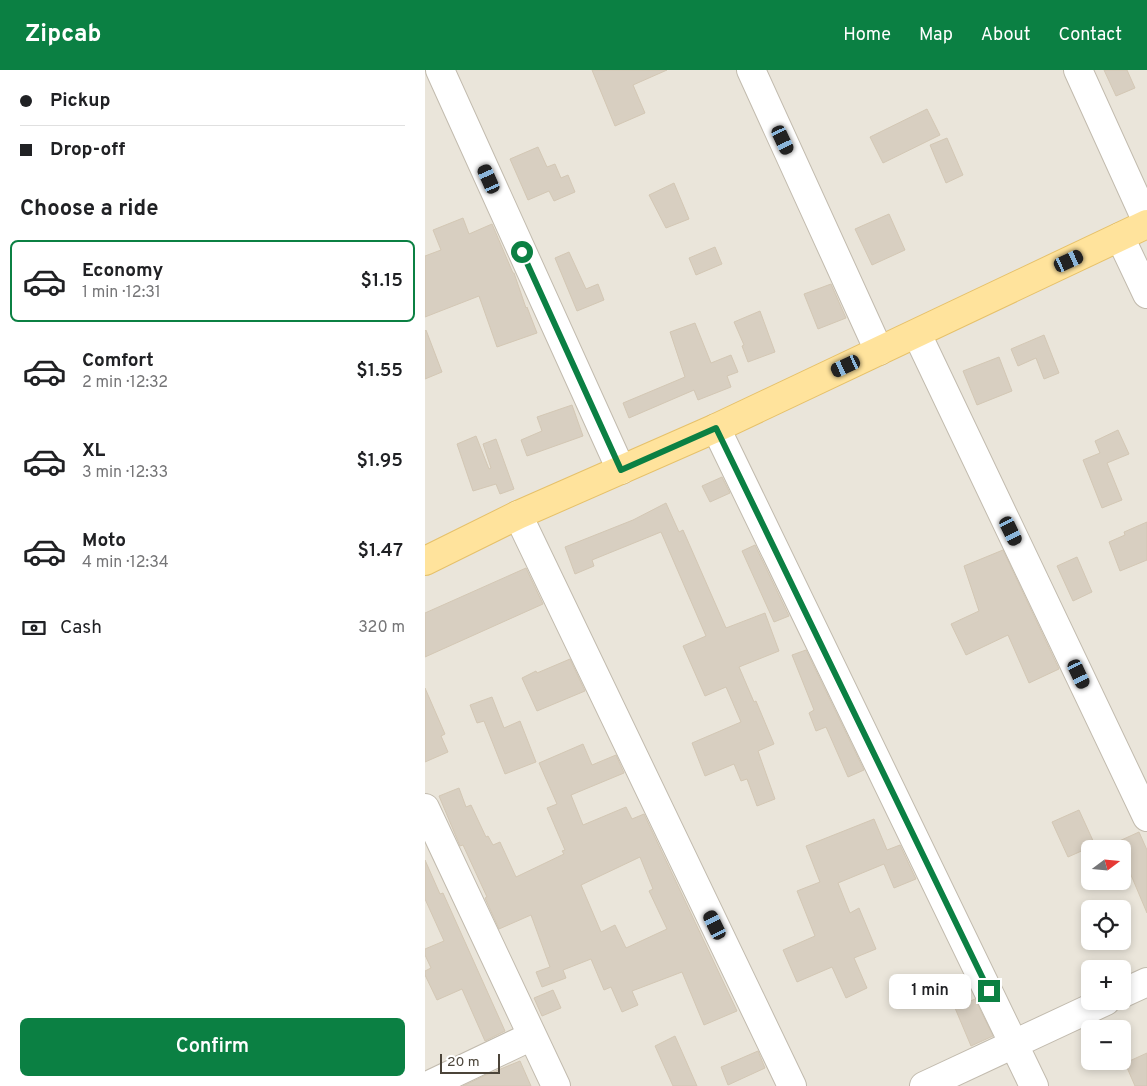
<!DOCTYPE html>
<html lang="en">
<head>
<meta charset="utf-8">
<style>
  body { margin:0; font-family:Overpass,sans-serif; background:#f6f6f6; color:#202124; height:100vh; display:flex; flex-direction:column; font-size:19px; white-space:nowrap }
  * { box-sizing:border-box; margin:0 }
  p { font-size:16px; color:#757577 }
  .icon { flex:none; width:28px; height:28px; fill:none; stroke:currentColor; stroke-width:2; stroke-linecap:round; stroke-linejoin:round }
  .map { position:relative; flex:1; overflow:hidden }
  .sheet { display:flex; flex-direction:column; background:#fff; width:425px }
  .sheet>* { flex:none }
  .guide { display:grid; align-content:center; height:110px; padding:0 20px; background:#fff }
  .needle { width:32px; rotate:74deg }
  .buttons { position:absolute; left:656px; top:770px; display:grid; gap:10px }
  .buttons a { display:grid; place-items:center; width:50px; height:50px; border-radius:8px; background:#fff; box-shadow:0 2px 8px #0003; font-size:25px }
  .scale { position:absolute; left:15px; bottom:12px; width:60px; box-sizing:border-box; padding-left:5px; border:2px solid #4b4439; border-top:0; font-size:14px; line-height:18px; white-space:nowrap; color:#4b4439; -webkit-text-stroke:4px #fff; paint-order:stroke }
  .end { position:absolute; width:22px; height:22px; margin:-11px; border:6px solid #0b8043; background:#fff; box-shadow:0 0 0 2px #fff }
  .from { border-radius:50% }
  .bubble { position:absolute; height:35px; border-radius:8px; background:#fff; box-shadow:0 2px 8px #0003; font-size:16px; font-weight:600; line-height:35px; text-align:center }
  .car { position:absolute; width:15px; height:30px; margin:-15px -8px; border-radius:6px; box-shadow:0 0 4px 1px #0007; background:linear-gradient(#222 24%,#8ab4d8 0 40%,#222 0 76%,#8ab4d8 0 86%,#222 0) }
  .guide b { display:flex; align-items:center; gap:18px; height:48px; font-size:19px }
  .guide b+b { border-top:1px solid #e0e0e0 }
  .guide i { width:12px; height:12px; background:#202124 }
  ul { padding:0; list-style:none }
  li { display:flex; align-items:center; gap:15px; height:82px; margin:0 10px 8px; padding:0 10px; border:2px solid transparent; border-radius:8px }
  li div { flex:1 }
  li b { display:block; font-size:19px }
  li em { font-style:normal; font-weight:600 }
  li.on { border-color:#0b8043 }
  li>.icon { width:45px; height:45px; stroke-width:1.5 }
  h2 { padding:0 20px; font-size:22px; line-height:60px }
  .pay { display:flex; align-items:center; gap:12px; height:55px; padding:0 20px; font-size:19px }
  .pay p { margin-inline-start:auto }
  .primary-button { display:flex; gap:10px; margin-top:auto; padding:10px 20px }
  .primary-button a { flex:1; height:58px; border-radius:8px; background:#0b8043; color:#fff; font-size:20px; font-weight:600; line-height:58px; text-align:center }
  header { display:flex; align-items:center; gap:30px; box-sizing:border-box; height:70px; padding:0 25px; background:#0b8043; color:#fff }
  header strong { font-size:24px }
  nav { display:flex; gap:28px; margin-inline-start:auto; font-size:18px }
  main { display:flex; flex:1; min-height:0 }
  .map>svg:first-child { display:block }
  .residential { fill:#eae5da; fill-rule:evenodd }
  .building { fill:#d8cfc1; stroke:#d3c7b4; fill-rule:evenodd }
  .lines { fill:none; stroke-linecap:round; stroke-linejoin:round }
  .minor-casing { stroke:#c2bbae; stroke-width:30 }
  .major-casing { stroke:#e6c16a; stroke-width:30 }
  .minor { stroke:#fff; stroke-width:28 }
  .major { stroke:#ffe39c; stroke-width:28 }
  .route { stroke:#0b8043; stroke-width:6 }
</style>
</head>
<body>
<header>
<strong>Zipcab</strong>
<nav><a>Home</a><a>Map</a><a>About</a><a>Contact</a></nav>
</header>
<main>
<section class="sheet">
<div class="guide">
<b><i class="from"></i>Pickup</b>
<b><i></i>Drop-off</b>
</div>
<h2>Choose a ride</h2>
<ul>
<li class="on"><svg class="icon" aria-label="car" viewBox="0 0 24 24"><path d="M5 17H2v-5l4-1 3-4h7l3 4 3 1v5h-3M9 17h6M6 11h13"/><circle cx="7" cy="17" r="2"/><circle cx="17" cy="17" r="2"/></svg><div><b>Economy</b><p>1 min · 12:31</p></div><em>$1.15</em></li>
<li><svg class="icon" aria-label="car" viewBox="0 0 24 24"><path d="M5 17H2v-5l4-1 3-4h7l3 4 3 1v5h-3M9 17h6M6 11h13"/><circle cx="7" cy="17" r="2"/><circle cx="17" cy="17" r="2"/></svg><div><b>Comfort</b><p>2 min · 12:32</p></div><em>$1.55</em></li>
<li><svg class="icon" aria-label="car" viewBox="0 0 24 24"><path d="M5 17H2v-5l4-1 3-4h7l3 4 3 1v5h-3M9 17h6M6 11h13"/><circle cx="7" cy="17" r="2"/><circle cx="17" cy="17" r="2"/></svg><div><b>XL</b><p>3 min · 12:33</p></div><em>$1.95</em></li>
<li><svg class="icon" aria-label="car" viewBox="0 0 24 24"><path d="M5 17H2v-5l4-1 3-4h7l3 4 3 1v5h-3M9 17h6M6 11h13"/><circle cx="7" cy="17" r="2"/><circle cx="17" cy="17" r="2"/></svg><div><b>Moto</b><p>4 min · 12:34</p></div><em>$1.47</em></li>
</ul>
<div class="pay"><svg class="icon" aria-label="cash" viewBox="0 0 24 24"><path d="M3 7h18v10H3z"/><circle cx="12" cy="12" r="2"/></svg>Cash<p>320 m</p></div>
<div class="primary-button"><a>Confirm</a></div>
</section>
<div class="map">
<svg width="722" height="1016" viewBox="0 0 722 1016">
  <rect width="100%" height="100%" fill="#f6f3ec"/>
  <path class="residential" d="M0,0H722V1016H0ZM665,779H698V811H665ZM665,839H698V871H665ZM665,899H698V931H665ZM665,959H698V991H665Z"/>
  <path class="building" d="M167,0H242L208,15L220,43L190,56Z
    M679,0H702L710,18L691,26Z
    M502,39L515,65L458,93L445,67Z
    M522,68L538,105L521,113L505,75Z
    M113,77L122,97L130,94L136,108L143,105L150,122L129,131L124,121L103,130L85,89Z
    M249,113L264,149L241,158L224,125Z
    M464,144L480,180L447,195L430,159Z
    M38,148L44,164L67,154L88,203H89L101,238L102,237L112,263L72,277L54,226L0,247V186L16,180L8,160Z
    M290,177L297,194L271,205L264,188Z
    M144,182L161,219L173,214L179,230L152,241L130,188Z
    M406,214L421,248L393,259L379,224Z
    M335,241L350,282L323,292L317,276L319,275L309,252Z
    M270,253L286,293L306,285L313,302L302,306L306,317L273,330L269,320L204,348L198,333L260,307L245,262Z
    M1,260L17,302L0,309V261Z
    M619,265L634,303L619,309L611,288L593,296L586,279Z
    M574,287L587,321L552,335L538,301Z
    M147,335L158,366L102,386L96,370L117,361L112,347Z
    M693,360L704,384L682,393L697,430L677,438L658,390L675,383L670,371Z
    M51,366L64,399L66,398L58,374L71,369L89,419L75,424L71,414L48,421L32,374Z
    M297,407L305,423L285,432L277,416Z
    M241,433L254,462L258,460L301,558L340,543L354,581L314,597L329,632L331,631L349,674L333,681L350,729L332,736L322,709L316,711L309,694L280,706L267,673L316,652L301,617L280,626L258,576L281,566L236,462L167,490L169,496L150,504L140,477L208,450Z
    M722,452V490L695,501L684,472L700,465L699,462Z
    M330,475L364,546L349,552L317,481Z
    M578,480L634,599L604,613L583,565L541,585L526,554L554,541L539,496Z
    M652,487L667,522L648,531L632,496Z
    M101,498L118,534L0,587V543Z
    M381,580L439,700L423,707L401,657L391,661L384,643L389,640L367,585Z
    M145,589L160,621L112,641L97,608L111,601L112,603Z
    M0,618L20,664L16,666L23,682L0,692Z
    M67,627L79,658L95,651L111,692L80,704L59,651L52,653L45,635Z
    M158,674L167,695L191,685L199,703L146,725L158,755L201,737L207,749L219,744L312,941L279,955L257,902L207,921L213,935L197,942L186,917L179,920L166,889L138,900L141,908L117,917L111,902L125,897L106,845L74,859L60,828L62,827L38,775L35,776L14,726L34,718L41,737L46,735L61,767L63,766L68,775L75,772L91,807L139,784L137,781L140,780L122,738L132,734L114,693ZM215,787L228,819L224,821L242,859L201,878L190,855L176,862L156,815Z
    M654,740L670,775L643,787L627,752Z
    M449,749L462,780L475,775L491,809L469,818L459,794L413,813L425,843L434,838L451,879L429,888L442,918L421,928L407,897L372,912L358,880L390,866L372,821L395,812L381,776Z
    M714,762L722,780V843L698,786V779H694L692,772Z
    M0,790L15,824L18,823L80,961L60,971L37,919L12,930L0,905V901L6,898L0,885V879L19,871L0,829Z
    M128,920L136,938L117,946L109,928Z
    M550,929L568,966L546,976L530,938Z
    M250,966L272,1016H248L230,976Z
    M333,981L340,998L303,1015L296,997Z
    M722,983V1016H710L700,993Z
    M95,991L106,1016H38L61,1005Z"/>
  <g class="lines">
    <defs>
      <path id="minor" d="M15,0L196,400
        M326,0L454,281
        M653,0L722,152
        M695,167L722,224
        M492,264L722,747
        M291,358L609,1016
        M93,445L367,1016
        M0,738L131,1016
        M698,923L722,912
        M2,1016L107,966
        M499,1016L681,931"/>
      <path id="major" d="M0,491L93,445L291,358L722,154"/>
    </defs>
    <use href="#minor" class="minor-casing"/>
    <use href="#major" class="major-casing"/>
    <use href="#minor" class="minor"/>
    <use href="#major" class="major"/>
  </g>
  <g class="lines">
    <path class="route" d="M97,182L196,400L291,358L564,921"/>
  </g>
</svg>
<div class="buttons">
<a><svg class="needle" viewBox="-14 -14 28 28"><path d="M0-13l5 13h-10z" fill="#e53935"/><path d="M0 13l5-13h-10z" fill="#757577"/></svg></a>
<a><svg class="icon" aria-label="locate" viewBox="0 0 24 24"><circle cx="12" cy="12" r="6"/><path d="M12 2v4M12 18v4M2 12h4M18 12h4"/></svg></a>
<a>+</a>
<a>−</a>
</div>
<div class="scale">20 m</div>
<i class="end from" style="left:97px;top:182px"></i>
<i class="end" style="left:564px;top:921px"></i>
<div class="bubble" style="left:464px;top:904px;width:82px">1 min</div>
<i class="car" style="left:358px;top:70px;rotate:155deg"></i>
<i class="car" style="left:64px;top:109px;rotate:336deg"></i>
<i class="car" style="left:644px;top:191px;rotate:65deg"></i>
<i class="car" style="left:421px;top:296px;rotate:245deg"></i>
<i class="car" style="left:586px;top:461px;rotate:154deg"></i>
<i class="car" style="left:654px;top:604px;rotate:155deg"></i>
<i class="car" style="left:290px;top:855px;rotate:334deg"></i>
</div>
</main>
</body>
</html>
